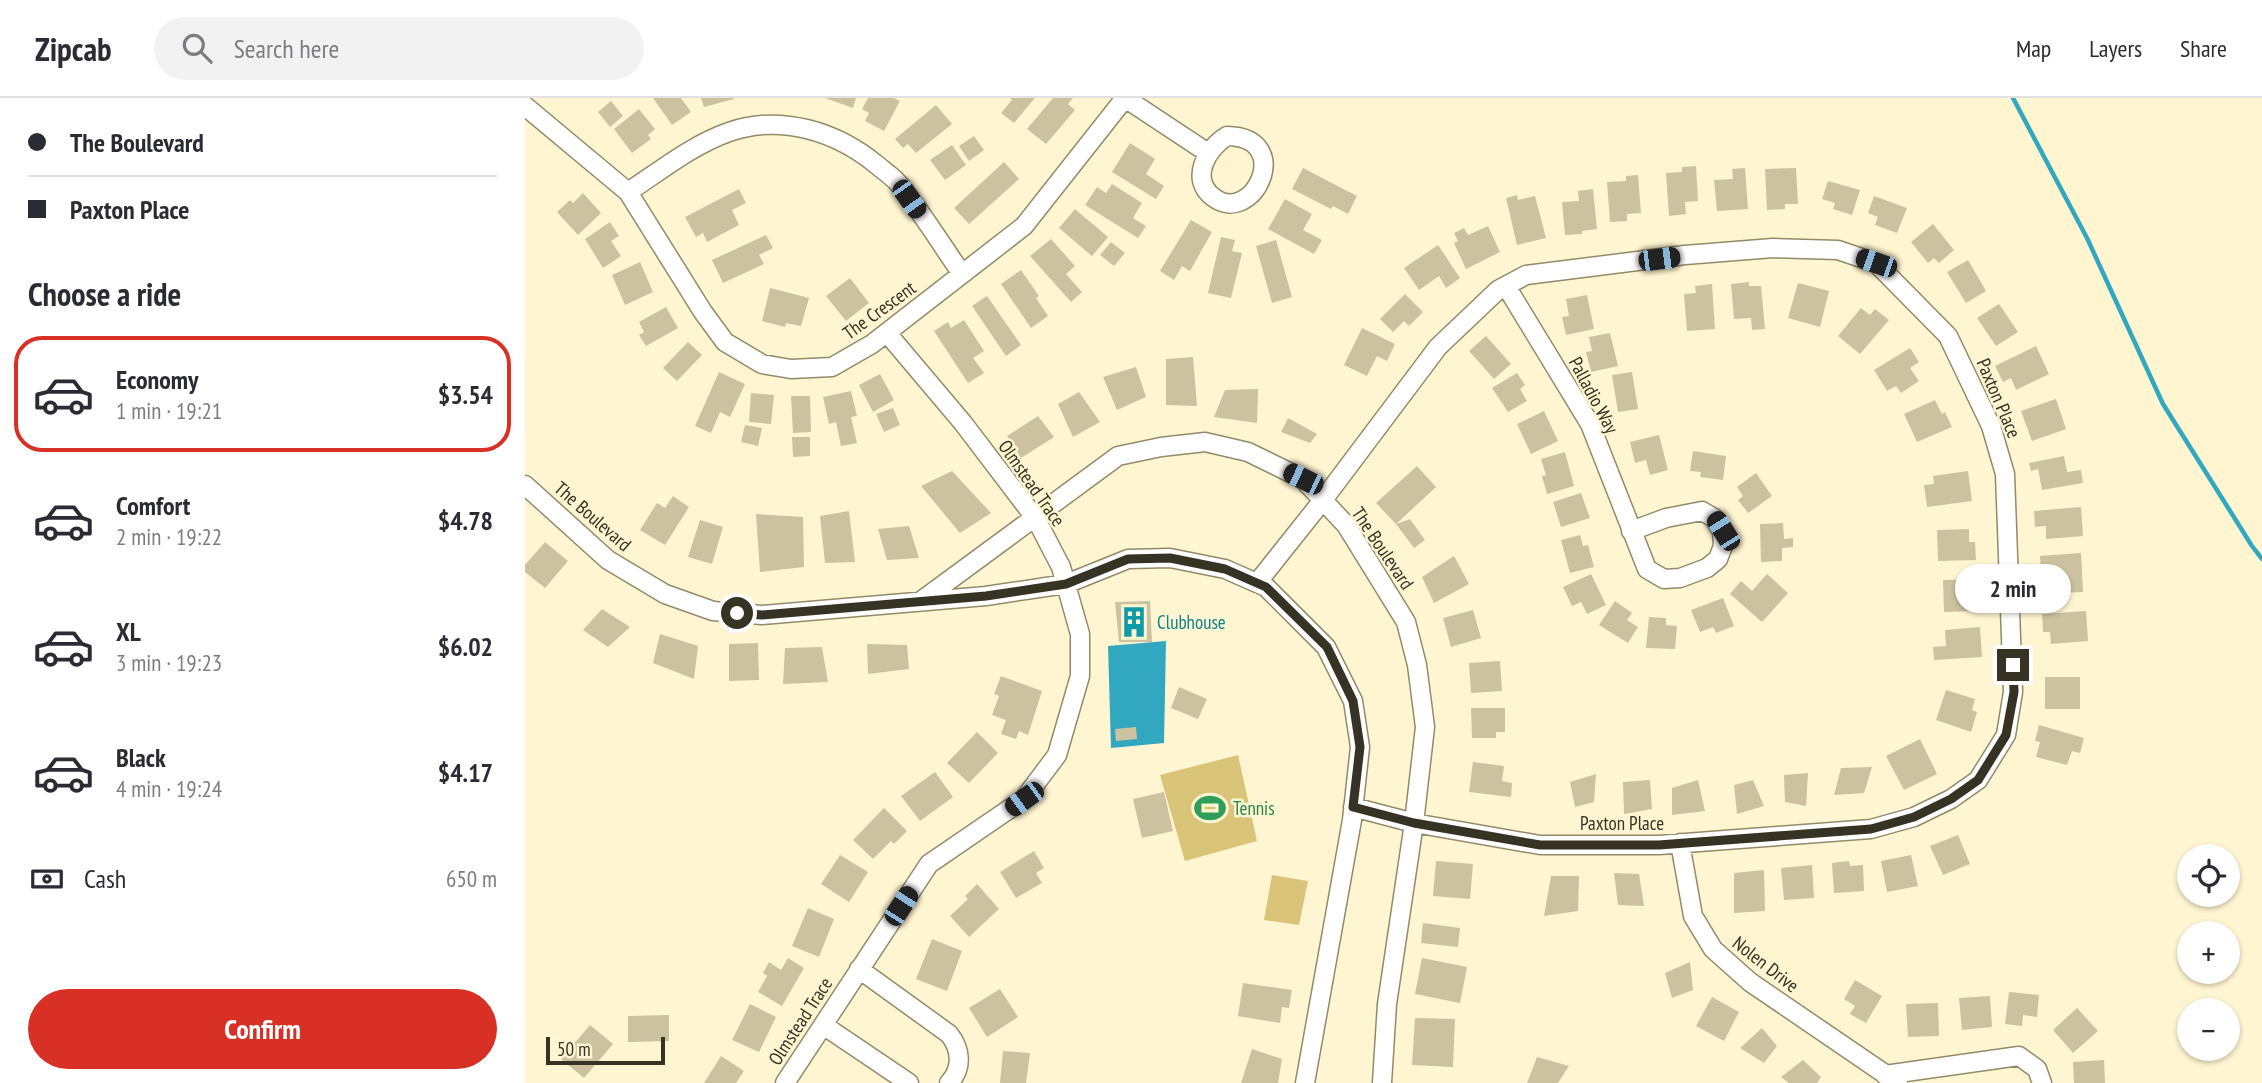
<!DOCTYPE html>
<html lang="en">
<head>
<meta charset="utf-8">
<style>
  body { margin:0; font-family:"PT Sans Narrow",sans-serif; background:#f2f2f3; color:#2b2b33; height:100vh; display:flex; flex-direction:column; font-size:26px; white-space:nowrap }
  * { box-sizing:border-box; margin:0 }
  p { font-size:23px; color:#7c7c81 }
  .icon { flex:none; width:38px; height:38px; fill:none; stroke:currentColor; stroke-width:2; stroke-linecap:round; stroke-linejoin:round }
  .map { position:relative; flex:1; overflow:hidden }
  .side { display:flex; flex-direction:column; background:#fff; width:525px }
  .side>* { flex:none }
  .guide { display:grid; align-content:center; height:154px; padding:0 28px; background:#fff }
  .buttons { position:absolute; left:1652px; top:746px; display:grid; gap:14px }
  .buttons a { display:grid; place-items:center; width:63px; height:63px; border-radius:50%; background:#fff; box-shadow:0 2px 5px #0004; font-size:35px }
  .scale { position:absolute; left:21px; bottom:18px; width:119px; box-sizing:border-box; padding-left:7px; border:4px solid #363224; border-top:0; font-size:19px; line-height:24px; white-space:nowrap; color:#363224; -webkit-text-stroke:5px #fff5d1; paint-order:stroke }
  .end { position:absolute; width:32px; height:32px; margin:-16px; border:9px solid #363224; background:#fff; box-shadow:0 0 0 4px #fff }
  .from { border-radius:50% }
  .bubble { position:absolute; height:49px; border-radius:24px; background:#fff; box-shadow:0 2px 5px #0004; font-size:23px; font-weight:800; line-height:49px; text-align:center }
  .car { position:absolute; width:21px; height:42px; margin:-21px -10px; border-radius:9px; box-shadow:0 0 5px 2px #0007; background:linear-gradient(#222 24%,#8ab4d8 0 40%,#222 0 76%,#8ab4d8 0 86%,#222 0) }
  .guide b { display:flex; align-items:center; gap:24px; height:66px; font-size:26px }
  .guide b+b { border-top:2px solid #e1e1e2 }
  .guide i { width:18px; height:18px; background:#2b2b33 }
  ul { padding:0; list-style:none }
  li { display:flex; align-items:center; gap:21px; height:116px; margin:0 14px 10px; padding:0 14px; border:4px solid transparent; border-radius:28px }
  li div { flex:1 }
  li b { display:block; font-size:26px }
  li em { font-style:normal; font-weight:800 }
  li.current { border-color:#d93025 }
  li>.icon { width:63px; height:63px; stroke-width:1.5 }
  h2 { padding:0 28px; font-size:32px; line-height:84px }
  .pay { display:flex; align-items:center; gap:18px; height:77px; padding:0 28px; font-size:26px }
  .pay p { margin-inline-start:auto }
  .action { display:flex; gap:14px; margin-top:auto; padding:14px 28px }
  .action a { flex:1; height:80px; border-radius:42px; background:#d93025; color:#fff; font-size:28px; font-weight:800; line-height:80px; text-align:center }
  header { display:flex; align-items:center; gap:42px; box-sizing:border-box; height:98px; padding:0 35px; background:#fff; border-bottom:2px solid #e1e1e2 }
  header strong { font-size:33px }
  nav { display:flex; gap:38px; margin-inline-start:auto; font-size:24px }
  .search { width:490px; height:63px; background:#f2f2f3; display:flex; align-items:center; gap:18px; box-sizing:border-box; padding:0 24px; border-radius:38px; color:#7c7c81; font-size:26px }
  main { display:flex; flex:1; min-height:0 }
  .map>svg:first-child { display:block }
  .green { fill:#d9c478 }
  .water { fill:#31a8bf }
  .lines { fill:none; stroke-linecap:round; stroke-linejoin:round }
  .stream { stroke:#31a8bf; stroke-width:4.5 }
  .building { fill:#ccc2a0 }
  .minor-casing { stroke:#938a69; stroke-width:21 }
  .minor { stroke:#fff; stroke-width:18 }
  .route { stroke:#363224; stroke-width:9 }
  .labels { text-anchor:middle; dominant-baseline:central; stroke-width:5; stroke-linejoin:round; paint-order:stroke }
  .street-label { font-size:19px; fill:#363224; stroke:#fff5d1 }
  .culture-label { font-size:19px; fill:#0d838f; stroke:#fff5d1; text-anchor:start }
  .leisure-label { font-size:19px; fill:#27864d; stroke:#fff5d1; text-anchor:start }
</style>
</head>
<body>
<header>
<strong>Zipcab</strong>
<div class="search"><svg class="icon" aria-label="search" viewBox="0 0 24 24"><circle cx="10" cy="10" r="6"/><path d="M15 15l6 6"/></svg>Search here</div>
<nav><a>Map</a><a>Layers</a><a>Share</a></nav>
</header>
<main>
<section class="side">
<div class="guide">
<b><i class="from"></i>The Boulevard</b>
<b><i></i>Paxton Place</b>
</div>
<h2>Choose a ride</h2>
<ul>
<li class="current"><svg class="icon" aria-label="car" viewBox="0 0 24 24"><path d="M5 17H2v-5l4-1 3-4h7l3 4 3 1v5h-3M9 17h6M6 11h13"/><circle cx="7" cy="17" r="2"/><circle cx="17" cy="17" r="2"/></svg><div><b>Economy</b><p>1 min · 19:21</p></div><em>$3.54</em></li>
<li><svg class="icon" aria-label="car" viewBox="0 0 24 24"><path d="M5 17H2v-5l4-1 3-4h7l3 4 3 1v5h-3M9 17h6M6 11h13"/><circle cx="7" cy="17" r="2"/><circle cx="17" cy="17" r="2"/></svg><div><b>Comfort</b><p>2 min · 19:22</p></div><em>$4.78</em></li>
<li><svg class="icon" aria-label="car" viewBox="0 0 24 24"><path d="M5 17H2v-5l4-1 3-4h7l3 4 3 1v5h-3M9 17h6M6 11h13"/><circle cx="7" cy="17" r="2"/><circle cx="17" cy="17" r="2"/></svg><div><b>XL</b><p>3 min · 19:23</p></div><em>$6.02</em></li>
<li><svg class="icon" aria-label="car" viewBox="0 0 24 24"><path d="M5 17H2v-5l4-1 3-4h7l3 4 3 1v5h-3M9 17h6M6 11h13"/><circle cx="7" cy="17" r="2"/><circle cx="17" cy="17" r="2"/></svg><div><b>Black</b><p>4 min · 19:24</p></div><em>$4.17</em></li>
</ul>
<div class="pay"><svg class="icon" aria-label="cash" viewBox="0 0 24 24"><path d="M3 7h18v10H3z"/><circle cx="12" cy="12" r="2"/></svg>Cash<p>650 m</p></div>
<div class="action"><a>Confirm</a></div>
</section>
<div class="map">
<svg width="1737" height="985" viewBox="0 0 1737 985">
  <rect width="100%" height="100%" fill="#fff5d1"/>
  <path class="green" d="M713,657L732,743L660,763L635,677Z
    M747,777L783,783L774,827L739,822Z"/>
  <path class="water" d="M641,543L639,645L586,650L583,548Z"/>
  <g class="lines">
    <path class="stream" d="M1488,0L1562,140L1638,306L1727,448L1737,461"/>
  </g>
  <path class="building" d="M128,0H156L166,14L147,27Z
    M176,0H209V1L179,9Z
    M300,0H331L328,10Z
    M343,0H369L375,3L359,33L340,23L344,15L337,11Z
    M485,0H510L489,25L476,15L487,2Z
    M528,0H548L543,6L550,12L521,46L502,31Z
    M86,3L98,18L85,29L73,14Z
    M411,7L427,26L391,55L383,46L378,50L370,41Z
    M114,11L130,31L123,37L126,41L107,55L89,31Z
    M449,38L459,52L444,63L434,48Z
    M605,45L630,61L621,76L639,88L631,101L587,74Z
    M427,47L441,67L420,82L405,62Z
    M479,64L494,81L444,126L429,110Z
    M1171,68L1173,103L1160,104L1161,116L1144,118L1141,75L1157,74V69Z
    M778,70L832,98L823,116L808,108L806,111L767,91Z
    M1220,70L1223,111L1192,113L1189,82L1208,81L1207,71Z
    M1271,70L1273,106H1260V111L1242,112L1240,71Z
    M1113,77L1116,115L1102,116V123L1085,124L1082,84L1101,83V78Z
    M1303,83L1335,92L1327,117L1308,111L1310,105L1297,101Z
    M587,86L617,105L608,120L621,128L613,140L560,107L572,89L581,95Z
    M214,91L221,105L207,112L214,127L182,144L178,135L171,139L160,119Z
    M1068,91L1072,131L1057,133V136L1040,137L1037,104L1054,103L1053,93Z
    M58,95L76,115L53,137L32,114L45,102L48,105Z
    M992,97L993,102L1010,98L1021,140L992,147L981,100Z
    M1349,98L1382,110L1372,135L1350,127L1353,119L1343,115Z
    M760,101L787,116L778,132L797,142L789,156L743,131Z
    M550,111L583,139L567,158L534,130Z
    M666,122L687,134L665,173L657,168L649,182L635,173Z
    M85,124L94,138L86,143L96,158L78,170L60,141Z
    M1408,126L1429,152L1414,165L1409,160L1403,165L1386,144Z
    M963,128L975,154L941,171L929,145L933,143L929,135L939,130L943,137Z
    M241,137L248,150L234,157L239,166L198,185L187,162Z
    M696,139L710,142L707,153L717,155L706,200L683,195Z
    M526,141L550,168L541,176L557,194L546,204L505,158Z
    M751,142L767,199L747,205L731,148Z
    M586,144L600,155L589,168L575,157Z
    M913,147L935,180L921,190L914,178L894,192L879,170Z
    M1443,162L1461,193L1441,205L1422,174Z
    M115,164L128,194L100,207L87,177Z
    M496,172L514,198L511,200L523,218L506,230L476,186Z
    M325,180L344,205L321,223L301,198Z
    M1224,184V188H1236L1240,231L1227,232L1226,220L1209,221L1206,186Z
    M1273,185L1304,193L1295,229L1263,220Z
    M1187,186L1190,231L1162,233L1159,196L1171,195L1170,188Z
    M245,190L284,200L276,228L261,225L260,229L237,223Z
    M880,196L898,214L884,228L879,223L868,234L855,221Z
    M1062,197L1069,231L1041,237L1037,219L1044,218L1041,201Z
    M462,198L496,247L481,258L447,208Z
    M1474,206L1493,234L1471,248L1452,220Z
    M141,209L153,230L121,248L114,237L119,234L114,224Z
    M1336,210L1345,217L1350,211L1364,222L1335,256L1313,238Z
    M439,222L459,253L448,260L459,275L443,285L409,233L423,224L426,230Z
    M837,230L870,246L862,263L852,258L842,278L819,267Z
    M1085,235L1093,268L1066,274L1061,254L1067,253L1064,239Z
    M961,238L986,266L969,281L944,253Z
    M163,244L177,257L152,283L138,270Z
    M1511,248L1524,276L1491,292L1486,280L1478,284L1470,268Z
    M1385,250L1394,264L1385,270L1394,283L1376,295L1371,288L1362,293L1349,272Z
    M668,259L672,308L641,307V261Z
    M611,269L621,299L592,312L578,279Z
    M194,274L220,286L205,319L195,314L186,335L170,328Z
    M1107,274L1113,311L1093,314L1087,277Z
    M992,275L1000,287L995,291L1002,303L983,314L967,290Z
    M355,276L369,302L348,314L334,287Z
    M733,291L732,325L689,319L700,292Z
    M326,293L332,318L326,319L332,345L316,348L311,324L304,326L298,299Z
    M554,294L575,324L548,339L533,306Z
    M226,295L249,297L246,326L224,324Z
    M266,298H285L286,334L268,335Z
    M1531,301L1541,331L1507,343L1496,313Z
    M1410,302L1417,316L1420,314L1427,329L1392,344L1379,316Z
    M368,310L375,327L359,334L351,316Z
    M1019,313L1033,343L1006,356L992,326Z
    M513,318L529,339L496,360L482,338Z
    M763,320L792,336L785,345L756,334Z
    M220,327L237,330L233,348L216,344Z
    M1134,337L1143,372L1125,377L1121,362L1110,365L1105,344Z
    M267,339H285V358L268,359Z
    M1168,353L1201,358L1198,382L1175,379L1176,374L1165,373Z
    M1040,354L1049,388L1022,396L1017,378L1021,377L1016,361Z
    M1539,358L1542,374L1556,372L1558,385L1517,392L1513,371L1506,373L1504,365Z
    M892,368L911,389L871,426L851,405Z
    M427,373L466,415L435,435L396,388Z
    M1443,373L1447,403L1402,409L1399,387L1409,386L1408,378Z
    M1231,375L1247,398L1223,415L1213,402L1218,398L1212,389Z
    M1056,395L1065,420L1036,429L1028,404Z
    M148,398L164,409L140,447L115,432L132,405L140,410Z
    M1556,409L1558,438L1521,441V428L1510,429L1509,413Z
    M324,413L330,464L300,465L295,418Z
    M231,416L278,419L279,469L235,474Z
    M885,421L900,442L889,450L871,426Z
    M175,422L198,429L187,466L163,459Z
    M1258,425L1259,441L1268,440V449L1257,450V463L1236,464L1235,426Z
    M384,428L394,460L362,462L353,431Z
    M1444,431V444H1450L1451,462L1413,463L1412,432Z
    M1055,437L1058,448L1063,447L1069,469L1045,475L1036,442Z
    M20,444L43,463L20,490L0,474V467Z
    M1556,455L1558,494L1534,495L1532,473L1516,474L1515,458Z
    M929,458L944,486L909,505L897,479Z
    M1066,476L1081,507L1062,516L1056,504L1047,508L1038,489Z
    M1242,476L1263,495L1237,524L1205,496L1216,483L1227,493Z
    M1452,481L1454,513L1419,514L1418,482Z
    M1198,500L1209,528L1191,535L1188,529L1175,534L1166,512Z
    M625,503L627,544H594L590,504Z
    M1090,503L1107,515L1102,522L1113,529L1103,545L1074,527Z
    M77,511L105,529L83,549L58,532Z
    M948,512L956,540L926,549L918,520Z
    M1561,513L1563,543L1526,546L1525,534H1518L1517,516Z
    M1124,519L1141,520V527L1152,528L1150,551L1121,550Z
    M1455,529L1457,559L1409,562L1408,549L1421,548L1420,532Z
    M135,536L173,548L169,581L128,565Z
    M233,545L234,582L204,583V546Z
    M342,546L382,547L384,571L343,576Z
    M297,549L303,584L258,586L260,550Z
    M975,563L977,593L946,595L944,565Z
    M476,578L517,593L503,637L494,633L491,641L476,636L481,622L467,617L474,598L469,596Z
    M1520,579H1555V611H1520Z
    M654,589L682,601L673,621L646,610Z
    M1421,592L1450,601L1447,612L1452,614L1446,634L1411,622Z
    M946,610H980V634H971V640H947Z
    M1514,627L1559,640L1555,655L1547,653L1542,667L1511,659L1515,644L1510,643Z
    M611,629L612,641L591,643L590,631Z
    M452,634L473,655L444,685L422,665Z
    M1395,641L1412,676L1379,692L1361,658Z
    M948,664L979,668L977,683L987,685L986,699L944,694Z
    M1347,669L1339,695L1309,697L1316,670Z
    M410,674L428,699L395,723L376,698Z
    M1283,675L1281,708L1260,704L1259,677Z
    M1071,676L1069,704L1050,709L1045,684Z
    M1125,682L1127,711L1099,716L1098,684Z
    M1173,682L1180,713L1147,717V690Z
    M1228,682L1239,708L1212,716L1209,687Z
    M639,694L648,733L617,740L608,701Z
    M359,710L382,733L369,746L366,743L348,761L328,742Z
    M1433,737L1445,766L1418,777L1405,748Z
    M509,753L519,770L511,775L517,785L491,800L475,774Z
    M315,757L343,774L324,804L296,786Z
    M1386,757L1393,788L1362,794L1356,763Z
    M911,763L948,766L945,801L908,798Z
    M1324,763L1325,768L1338,767L1339,793L1309,795L1307,765Z
    M1287,767L1289,800L1259,802L1256,770Z
    M1239,772L1240,813L1209,815V775Z
    M1089,775L1114,776L1119,808L1093,807Z
    M1026,778H1054L1053,813L1019,818Z
    M452,786L474,811L444,839L425,818L443,801L440,798Z
    M283,810L309,821L294,859L267,848Z
    M898,825L935,830L933,849L896,845Z
    M407,841L437,853L422,893L391,881Z
    M263,860L279,870L257,908L233,894L242,878L238,875L244,864L256,872Z
    M897,860L942,869L935,905L890,896Z
    M1165,864L1168,892L1147,900L1140,875Z
    M1330,882L1357,898L1341,925L1325,916L1330,908L1319,901Z
    M718,885L767,892L764,910L757,909L755,925L713,918Z
    M475,891L493,919L462,939L444,910Z
    M1484,894L1514,897L1512,919L1498,917L1497,928L1480,926Z
    M1465,898L1467,929L1437,932L1434,900Z
    M1187,899L1214,914L1199,943L1171,928Z
    M1413,905L1414,938L1383,939L1381,906Z
    M225,906L251,919L234,954L207,942Z
    M1552,910L1573,933L1548,955L1528,932Z
    M144,917V943L103,944V918Z
    M890,920L930,921L928,969L887,967Z
    M65,927L88,946L59,980L36,961Z
    M1237,930L1252,948L1239,965L1215,950Z
    M727,951L757,961L753,985H716Z
    M478,953L505,955L501,985H475Z
    M196,958L219,973L211,985H179Z
    M1012,959L1044,968L1033,985H1002Z
    M1278,962L1296,979L1292,985H1264L1256,979Z
    M1579,962L1580,985H1549L1548,964Z"/>
  <g class="lines">
    <defs>
      <path id="minor" d="M600,0L683,55
        M0,8L103,94L178,214L200,244L237,266L266,271L307,269L347,246L499,128L600,0
        M702,38C771,39 728,130 688,99C664,81 682,50 702,38Z
        M103,94C135,73 167,47 204,34C255,16 311,33 352,67C359,73 367,78 373,85C396,113 416,146 437,176
        M981,188L1065,326L1122,471L1139,481L1155,480L1182,470L1193,461L1198,448L1197,433L1189,420L1177,413L1141,420L1106,433
        M0,387L83,462L140,496L188,513L237,517L461,498L541,486L603,461L645,460L700,471L741,489L801,549L828,603L835,649L827,722L780,985
        M732,485L798,402L913,249L973,192L1001,177L1160,157L1248,150L1313,152L1351,165L1423,238L1466,328L1480,376L1488,594L1481,637L1453,682L1426,701L1389,719L1346,731L1134,747H1015L889,725L828,709
        M396,503L593,358L636,349L680,344L723,354L778,381L821,427L881,524L892,567L900,629L889,725L862,906L857,985
        M1155,745L1168,818L1188,851L1225,884L1373,985
        M334,871L424,936C436,951 438,970 424,985
        M298,927L384,985
        M1360,977L1494,958L1512,971L1517,985
        M260,985L404,766L499,701L532,657L555,578V536L536,469L511,421L438,325L362,235"/>
    </defs>
    <use href="#minor" class="minor-casing"/>
    <use href="#minor" class="minor"/>
  </g>
  <g class="lines">
    <path class="route" d="M212,515L237,517L461,498L541,486L603,461L645,460L700,471L741,489L802,549L828,603L835,649L828,709L889,725L1015,747H1134L1346,731L1389,719L1426,701L1453,682L1481,637L1489,594L1488,567"/>
  </g>
  <defs>
    <symbol id="building-bare" viewBox="-9 -9 18 18"><path d="M-4-6H4V6H1V3H-1V6H-4ZM-2.5-4.3h1.7v1.8h-1.7ZM.8-4.3h1.7v1.8H.8ZM-2.5-1h1.7V.8h-1.7ZM.8-1h1.7V.8H.8Z" fill="#0f9aa8" stroke="#fff5d1" stroke-width="2.5" paint-order="stroke"/></symbol>
    <symbol id="stadium-bare" viewBox="-9 -9 18 18"><path d="M0-5a6.5 5 0 1 0 0 10a6.5 5 0 1 0 0-10ZM-3.5-1.8h7v3.6h-7Z" fill="#2e9e5b" stroke="#fff5d1" stroke-width="2.5" paint-order="stroke"/></symbol>
  </defs>
  <g fill-rule="evenodd">
    <use href="#building-bare" x="587" y="502" width="44" height="44"/>
    <use href="#stadium-bare" x="663" y="688" width="44" height="44"/>
  </g>
  <g class="labels">
    <g class="street-label">
      <text transform="translate(354 212) rotate(-36)">The Crescent</text>
      <text transform="translate(1069 297) rotate(62)">Palladio Way</text>
      <text transform="translate(1474 300) rotate(67)">Paxton Place</text>
      <text transform="translate(507 385) rotate(55)">Olmstead Trace</text>
      <text transform="translate(68 418) rotate(41)">The Boulevard</text>
      <text transform="translate(858 450) rotate(56)">The Boulevard</text>
      <text x="1097" y="725">Paxton Place</text>
      <text transform="translate(1241 866) rotate(38)">Nolen Drive</text>
      <text transform="translate(275 923) rotate(-57)">Olmstead Trace</text>
    </g>
    <g class="culture-label">
      <text x="632" y="524">Clubhouse</text>
    </g>
    <g class="leisure-label">
      <text x="708" y="710">Tennis</text>
    </g>
  </g>
</svg>
<div class="buttons">
<a><svg class="icon" aria-label="locate" viewBox="0 0 24 24"><circle cx="12" cy="12" r="6"/><path d="M12 2v4M12 18v4M2 12h4M18 12h4"/></svg></a>
<a>+</a>
<a>−</a>
</div>
<div class="scale">50 m</div>
<i class="end from" style="left:212px;top:515px"></i>
<i class="end" style="left:1488px;top:567px"></i>
<div class="bubble" style="left:1430px;top:466px;width:116px">2 min</div>
<i class="car" style="left:384px;top:101px;rotate:145deg"></i>
<i class="car" style="left:1134px;top:161px;rotate:83deg"></i>
<i class="car" style="left:1351px;top:165px;rotate:289deg"></i>
<i class="car" style="left:778px;top:381px;rotate:296deg"></i>
<i class="car" style="left:1198px;top:433px;rotate:328deg"></i>
<i class="car" style="left:499px;top:701px;rotate:234deg"></i>
<i class="car" style="left:376px;top:808px;rotate:33deg"></i>
</div>
</main>
</body>
</html>
